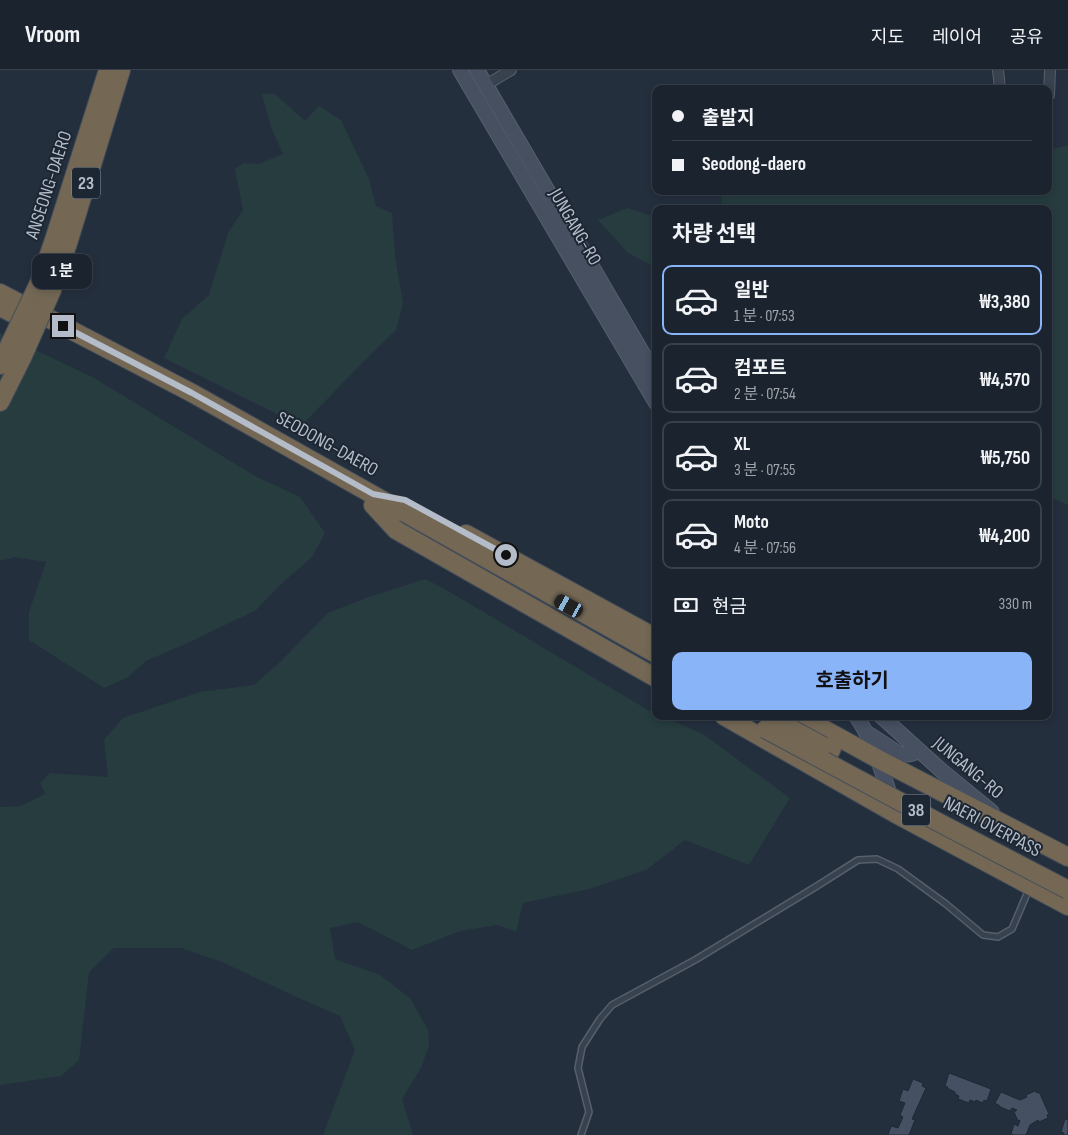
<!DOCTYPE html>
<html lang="ko">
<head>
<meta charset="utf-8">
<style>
  body { margin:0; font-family:"Sofia Sans Condensed","Noto Sans KR",sans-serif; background:#242b36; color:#f1f3f6; height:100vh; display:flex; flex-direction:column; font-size:19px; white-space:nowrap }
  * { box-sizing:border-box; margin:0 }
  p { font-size:16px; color:#a0a4aa }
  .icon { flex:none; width:28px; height:28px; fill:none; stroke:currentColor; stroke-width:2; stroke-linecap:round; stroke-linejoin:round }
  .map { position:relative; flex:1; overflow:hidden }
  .details { position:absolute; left:652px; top:135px; width:400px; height:515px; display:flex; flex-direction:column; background:#1b232e; border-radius:10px; box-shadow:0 2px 8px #0003,0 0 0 1px #39404a }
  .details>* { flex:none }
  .hud { position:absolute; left:652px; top:15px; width:400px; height:110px; border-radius:10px; box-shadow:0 2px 8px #0003,0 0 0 1px #39404a; display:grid; align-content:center; height:110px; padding:0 20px; background:#1b232e }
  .end { position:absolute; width:22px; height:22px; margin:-11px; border:6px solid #b4bcc9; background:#111; box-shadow:0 0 0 2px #111 }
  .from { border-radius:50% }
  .bubble { position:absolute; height:35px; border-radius:10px; background:#1b232e; box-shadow:0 2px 8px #0003,0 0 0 1px #39404a; font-size:16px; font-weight:700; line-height:35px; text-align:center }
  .car { position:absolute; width:15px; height:30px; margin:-15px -8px; border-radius:6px; box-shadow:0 0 4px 1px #0007; background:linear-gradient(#222 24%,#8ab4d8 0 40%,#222 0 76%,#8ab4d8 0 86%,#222 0) }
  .hud b { display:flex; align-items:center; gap:18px; height:48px; font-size:19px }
  .hud b+b { border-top:1px solid #39404a }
  .hud i { width:12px; height:12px; background:#f1f3f6 }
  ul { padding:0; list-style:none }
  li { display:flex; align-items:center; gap:15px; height:70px; margin:0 10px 8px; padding:0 10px; border:2px solid #39404a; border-radius:10px }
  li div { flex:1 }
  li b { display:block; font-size:19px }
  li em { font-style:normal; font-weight:700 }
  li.selected { border-color:#8ab4f8 }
  li>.icon { width:45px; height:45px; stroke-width:1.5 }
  h2 { padding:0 20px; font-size:22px; line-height:60px }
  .pay { display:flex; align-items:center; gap:12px; height:55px; padding:0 20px; font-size:19px }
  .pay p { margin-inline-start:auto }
  .cta { display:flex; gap:10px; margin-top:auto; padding:10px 20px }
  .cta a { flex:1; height:58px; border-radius:10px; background:#8ab4f8; color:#111; font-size:20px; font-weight:700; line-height:58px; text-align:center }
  header { display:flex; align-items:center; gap:30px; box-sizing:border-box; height:70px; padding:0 25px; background:#1b232e; border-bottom:1px solid #39404a }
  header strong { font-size:24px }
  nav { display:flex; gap:28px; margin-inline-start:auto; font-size:18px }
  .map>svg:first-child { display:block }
  .green { fill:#263c3f }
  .building { fill:#455162; stroke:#1f2835 }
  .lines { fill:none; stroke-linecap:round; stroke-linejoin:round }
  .lane-casing { stroke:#565f6c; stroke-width:8 }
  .street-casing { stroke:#565f6c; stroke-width:12 }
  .secondary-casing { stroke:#565f6c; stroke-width:16 }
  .highway-casing { stroke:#434c59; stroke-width:20 }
  .lane { stroke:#38414e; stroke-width:5 }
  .street { stroke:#38414e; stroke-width:10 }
  .secondary { stroke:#465061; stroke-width:14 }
  .highway { stroke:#746855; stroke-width:18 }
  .highway-bridge-casing { stroke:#434c59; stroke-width:20; stroke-linecap:butt }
  .highway-bridge { stroke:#746855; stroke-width:18 }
  .route { stroke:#b4bcc9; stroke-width:6 }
  .labels { text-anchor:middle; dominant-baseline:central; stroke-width:4; stroke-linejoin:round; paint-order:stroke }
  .shield { fill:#1d2633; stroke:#878f9c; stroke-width:1 }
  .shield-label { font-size:18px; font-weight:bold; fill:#b4bcc9 }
  .street-label { font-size:19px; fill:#b4bcc9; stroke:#1d2633 }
</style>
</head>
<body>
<header>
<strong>Vroom</strong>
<nav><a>지도</a><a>레이어</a><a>공유</a></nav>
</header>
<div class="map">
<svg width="1068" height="1065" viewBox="0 0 1068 1065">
  <rect width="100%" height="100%" fill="#242f3e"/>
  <path class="green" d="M262,24H275L305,51L319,36L341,50L369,109L376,136L392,143L395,186L403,233L396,260L371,284L301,356L164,288L182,249L209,225L228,163L243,140L235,99L244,93L259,94L283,84L271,57Z
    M1068,75V435L1049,427V139H719L722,134L721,121H1049V80Z
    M627,138L656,147V198L628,183L598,150Z
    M0,263L94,308L257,407L300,427L325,463L312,487L281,514L256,540L190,572L146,591L128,607L104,618L29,570V542L46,492L15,487L0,491Z
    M425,509L443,518L648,640L656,644V646H662L703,664L790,728L749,795L685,770L646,800L589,819L523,833L516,862L497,855L460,861L412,880L358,852L330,858L335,889L380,905L410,928L428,960L429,975L421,998L402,1029L413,1065H323L355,980L340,946L292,925L222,892L181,878H114L89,902L79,990L61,1006L0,1015V737L21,736L45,724L40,713L50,703L108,707L104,670L123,648L200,622L254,615L281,591L328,543L366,528Z"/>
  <path class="building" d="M949,1003L991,1019L987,1031L984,1030L983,1033L976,1030L975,1032L970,1030L969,1033L958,1029L959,1026L955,1024V1022L947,1018L948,1017L945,1016Z
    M913,1009L923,1013L922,1016L926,1018L912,1049L915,1050L909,1065H888L891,1056L898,1058L903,1047L900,1045L905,1033L899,1031L903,1019L908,1021Z
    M1035,1021L1037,1023L1039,1022L1049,1044L1047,1045L1048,1048L1039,1052L1038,1050L1030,1055L1026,1065H1014L1011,1064L1014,1054L1018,1056L1020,1050L1018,1051L1014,1042L1017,1040L1012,1038L1010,1041L1000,1037V1036L995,1033L1001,1022L1020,1030L1027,1027L1026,1025Z
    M1065,1049L1068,1050V1065H1063L1064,1063L1061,1062Z"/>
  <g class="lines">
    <defs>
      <path id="lane" d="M581,1065L589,1042L578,998L582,977L600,949L612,935L695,890L817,816L858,790L877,789L898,799L946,834L983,865L998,867L1012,859L1029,819"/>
      <path id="street" d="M998,0L1000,19
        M486,15L511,0
        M1049,25L1050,0"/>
      <path id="secondary" d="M460,0L656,333
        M477,0L656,306
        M856,646C874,672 882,702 892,731
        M881,646L943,702L992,742
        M867,663L901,685L911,684L919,681"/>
      <path id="highway" d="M39,213L54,170L108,0
        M52,220L68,173L121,0
        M0,223L192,323L656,584
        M0,237L26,250
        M0,295L7,280
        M0,332L22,288
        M373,435L396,460L656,608
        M466,464L656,568
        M724,646L896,744L1068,836
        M800,646L878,689L1068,787
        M813,693L824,694L832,678L822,658"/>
    </defs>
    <use href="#lane" class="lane-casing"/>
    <use href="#street" class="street-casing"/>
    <use href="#secondary" class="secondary-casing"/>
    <use href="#highway" class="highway-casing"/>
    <use href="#lane" class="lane"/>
    <use href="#street" class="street"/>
    <use href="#secondary" class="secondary"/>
    <use href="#highway" class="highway"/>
    <defs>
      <path id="highway-bridge" d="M7,280L39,213
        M22,288L52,220
        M768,646L823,676
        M765,659L938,752L1068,820"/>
    </defs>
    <use href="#highway-bridge" class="highway-bridge-casing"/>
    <use href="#highway-bridge" class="highway-bridge"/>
  </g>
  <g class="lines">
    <path class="route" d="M63,256L192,323L373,424L405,430L506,485"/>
  </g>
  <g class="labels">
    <g class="shield">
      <rect x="72" y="97.5" width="28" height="31" rx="4"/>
      <rect x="902" y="724.5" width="28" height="31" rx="4"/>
    </g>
    <g class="shield-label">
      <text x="86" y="113">23</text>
      <text x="916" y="740">38</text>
    </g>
    <g class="street-label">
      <text transform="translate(49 115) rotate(-72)">ANSEONG-DAERO</text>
      <text transform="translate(575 157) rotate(60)">JUNGANG-RO</text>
      <text transform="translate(327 374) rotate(29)">SEODONG-DAERO</text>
      <text transform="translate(968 698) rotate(40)">JUNGANG-RO</text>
      <text transform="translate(992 757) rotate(28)">NAERI OVERPASS</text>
    </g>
  </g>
</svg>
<i class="end from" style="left:506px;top:485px"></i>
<i class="end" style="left:63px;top:256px"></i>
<div class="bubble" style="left:32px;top:184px;width:60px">1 분</div>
<i class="car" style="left:569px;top:536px;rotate:299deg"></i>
<div class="hud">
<b><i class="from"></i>출발지</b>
<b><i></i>Seodong-daero</b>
</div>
<section class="details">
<h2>차량 선택</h2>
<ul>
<li class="selected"><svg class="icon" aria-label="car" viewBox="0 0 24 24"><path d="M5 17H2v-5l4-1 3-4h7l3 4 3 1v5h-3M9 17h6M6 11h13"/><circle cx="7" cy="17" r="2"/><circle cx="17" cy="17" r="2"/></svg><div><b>일반</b><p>1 분 · 07:53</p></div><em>₩3,380</em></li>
<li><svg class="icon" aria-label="car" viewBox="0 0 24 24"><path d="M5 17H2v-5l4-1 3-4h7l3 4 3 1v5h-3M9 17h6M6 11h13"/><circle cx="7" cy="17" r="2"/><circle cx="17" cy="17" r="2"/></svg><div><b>컴포트</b><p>2 분 · 07:54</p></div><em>₩4,570</em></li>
<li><svg class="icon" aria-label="car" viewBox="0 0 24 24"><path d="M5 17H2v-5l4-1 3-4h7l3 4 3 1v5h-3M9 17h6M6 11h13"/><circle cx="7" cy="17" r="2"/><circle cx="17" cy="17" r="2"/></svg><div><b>XL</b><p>3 분 · 07:55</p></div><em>₩5,750</em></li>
<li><svg class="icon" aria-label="car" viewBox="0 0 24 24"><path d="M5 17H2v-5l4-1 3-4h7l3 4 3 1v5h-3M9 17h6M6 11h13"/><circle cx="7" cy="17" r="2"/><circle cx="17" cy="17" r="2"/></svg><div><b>Moto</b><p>4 분 · 07:56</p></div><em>₩4,200</em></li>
</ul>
<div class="pay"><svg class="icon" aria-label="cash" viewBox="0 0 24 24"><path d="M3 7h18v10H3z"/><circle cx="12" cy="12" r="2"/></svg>현금<p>330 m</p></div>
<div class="cta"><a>호출하기</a></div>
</section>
</div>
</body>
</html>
